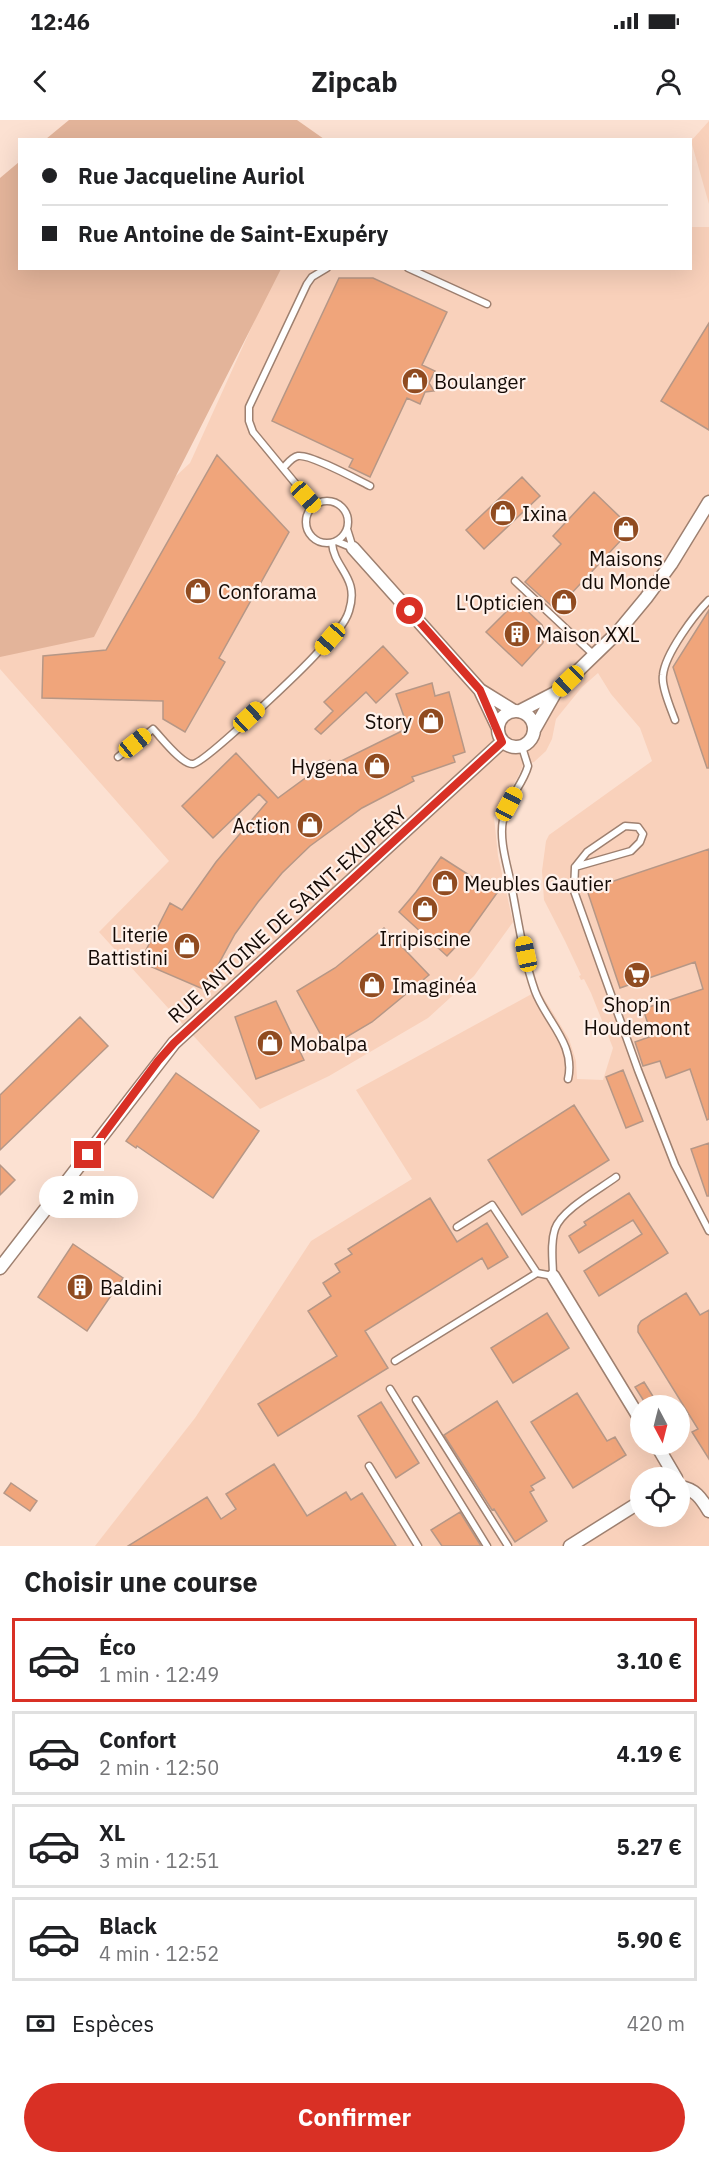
<!DOCTYPE html>
<html lang="fr">
<head>
<meta charset="utf-8">
<style>
  body { margin:0; font-family:"IBM Plex Sans",sans-serif; background:#f6f6f6; color:#202124; height:100vh; display:flex; flex-direction:column; font-size:22px; white-space:nowrap }
  * { box-sizing:border-box; margin:0 }
  p { font-size:20px; color:#757577 }
  .icon { flex:none; width:33px; height:33px; fill:none; stroke:currentColor; stroke-width:2; stroke-linecap:round; stroke-linejoin:round }
  .map { position:relative; height:1426px; overflow:hidden }
  .panel { display:flex; flex-direction:column; background:#fff; flex:1 }
  .panel>* { flex:none }
  .guide { position:absolute; left:18px; top:18px; width:674px; height:132px; border-radius:0px; box-shadow:0 6px 24px #0002; display:grid; align-content:center; height:132px; padding:0 24px; background:#fff }
  .needle { width:39px; rotate:173deg }
  .controls { position:absolute; left:630px; top:1275px; display:grid; gap:12px }
  .controls a { display:grid; place-items:center; width:60px; height:60px; border-radius:50%; background:#fff; box-shadow:0 6px 24px #0002; font-size:30px }
  .end { position:absolute; width:27px; height:27px; margin:-14px; border:8px solid #d93025; background:#fff; box-shadow:0 0 0 3px #fff }
  .from { border-radius:50% }
  .bubble { position:absolute; height:42px; border-radius:21px; background:#fff; box-shadow:0 6px 24px #0002; font-size:20px; font-weight:700; line-height:42px; text-align:center }
  .car { position:absolute; width:18px; height:36px; margin:-18px -9px; border-radius:8px; box-shadow:0 0 4px 2px #0007; background:linear-gradient(#f5c518 24%,#345 0 40%,#f5c518 0 76%,#345 0 86%,#f5c518 0) }
  .guide b { display:flex; align-items:center; gap:21px; height:57px; font-size:22px }
  .guide b+b { border-top:2px solid #e0e0e0 }
  .guide i { width:15px; height:15px; background:#202124 }
  ul { padding:0; list-style:none }
  li { display:flex; align-items:center; gap:18px; height:84px; margin:0 12px 9px; padding:0 12px; border:3px solid #e0e0e0; border-radius:0px }
  li div { flex:1 }
  li b { display:block; font-size:22px }
  li em { font-style:normal; font-weight:700 }
  li.on { border-color:#d93025 }
  li>.icon { width:54px; height:54px; stroke-width:1.5 }
  h2 { padding:0 24px; font-size:27px; line-height:72px }
  .pay { display:flex; align-items:center; gap:15px; height:66px; padding:0 24px; font-size:22px }
  .pay p { margin-inline-start:auto }
  .button { display:flex; gap:12px; margin-top:auto; padding:12px 24px }
  .button a { flex:1; height:69px; border-radius:36px; background:#d93025; color:#fff; font-size:24px; font-weight:700; line-height:69px; text-align:center }
  .status { display:flex; justify-content:space-between; align-items:center; height:42px; padding:0 30px; background:#fff; direction:ltr }
  .status svg { height:16px; fill:currentColor }
  header { display:flex; justify-content:space-between; align-items:center; height:78px; padding:0 24px; background:#fff; font-size:27px; font-weight:700 }
  .map>svg:first-child { display:block }
  .built { fill:#f9d1bb; fill-rule:evenodd }
  .green { fill:#e3b49a }
  .building { fill:#f0a57b; stroke:#b69786; stroke-width:1.5 }
  .lines { fill:none; stroke-linecap:round; stroke-linejoin:round }
  .lane-casing { stroke:#9e8070; stroke-width:9 }
  .street-casing { stroke:#9e8070; stroke-width:15 }
  .lane { stroke:#fff; stroke-width:6 }
  .street { stroke:#fff; stroke-width:12 }
  .route { stroke:#d93025; stroke-width:8 }
  .labels { text-anchor:middle; dominant-baseline:central; stroke-width:4.5; stroke-linejoin:round; paint-order:stroke }
  .poi-label { font-size:20px; fill:#140a05; stroke:#fff1ea; text-anchor:start }
  .street-label { font-size:20px; fill:#140a05; stroke:#fff1ea }
</style>
</head>
<body>
<div class="status"><b>12:46</b><svg viewBox="0 0 49 12"><path d="M0 12V9h3v3zM5 12V6h3v6zM10 12V3h3v9zM15 12V0h3v12zM26 1h20v11H26zM47 4h2v5h-2z"/></svg></div>
<header><svg class="icon" aria-label="back" viewBox="0 0 24 24"><path d="M15 5l-7 7 7 7"/></svg>Zipcab<svg class="icon" aria-label="person" viewBox="0 0 24 24"><circle cx="12" cy="8" r="4"/><path d="M4 21q1-7 8-7t8 7"/></svg></header>
<div class="map">
<svg width="709" height="1426" viewBox="0 0 709 1426">
  <rect width="100%" height="100%" fill="#fce1d2"/>
  <path class="built" d="M709,1V84L691,21Z
    M690,107H709V1426H95L195,1298L311,1121L412,1059L356,970L539,870L569,919L576,941L577,959L603,960L613,928L591,873L584,859L581,860L579,856L581,855L565,821L544,780L542,751L546,721L549,715L652,641L640,608L611,574L598,553L582,567L556,599L552,619L546,631L534,642L523,645L518,657L494,697L498,736L513,802L474,856L428,898L329,956L260,989L99,812L169,741L0,549V519L190,343L278,149L690,148ZM640,1286H680V1324H640ZM640,1358H680V1396H640Z"/>
  <path class="green" d="M69,0H297L324,19H46Z
    M19,42L20,148L281,149L94,517L0,537V58Z"/>
  <path class="building" d="M339,158H373L447,192L422,245L435,251L429,263L434,271L425,272L420,284L407,278L370,357L349,347L353,339L272,301Z
    M709,203V310L661,281Z
    M217,335L289,412L219,538L225,542L185,612L163,599V581L42,578L43,536L106,530Z
    M522,357L540,376L484,429L466,410Z
    M594,372L622,399L626,409L624,417L556,490L525,462L561,424L553,416Z
    M517,481L542,505L545,513L543,523L522,546L486,512Z
    M709,490V648H707L673,547Z
    M383,526L408,553L376,583L366,572L321,614L315,609L333,591L324,582Z
    M432,563L435,576L449,572L465,632L453,636L455,642L412,657L414,661L362,688L310,726L282,753L258,782L235,814L212,856L209,855L203,869L140,842L170,783L182,790L216,742L267,682L259,674L213,718L182,686L236,633L278,678L330,640L333,645L408,608L396,574Z
    M709,729V999L707,1000L690,949L666,958L660,941L643,946L635,922L652,916L643,889L703,869L695,842L620,868L587,770Z
    M441,737L497,773L467,815L447,836L399,792L416,772Z
    M384,808L429,855L372,902L328,928L297,871L335,848Z
    M276,881L304,940L256,959L235,897Z
    M80,897L108,926L0,1030V975Z
    M623,950L643,1001L626,1008L606,957Z
    M176,953L259,1011L213,1078L137,1026L136,1028L126,1021Z
    M574,985L609,1040L522,1095L488,1040Z
    M709,1023V1076H707L691,1029Z
    M0,1045L15,1060L0,1075Z
    M629,1073L668,1133L599,1176L584,1151L642,1114L633,1100L579,1133L569,1116L586,1105L584,1102Z
    M430,1078L457,1122L487,1103L508,1137L488,1149L482,1138L365,1211L388,1248L278,1316L258,1284L337,1236L308,1191L331,1176L323,1163L340,1152L335,1144L352,1134L348,1129Z
    M73,1124L123,1158L87,1211L38,1177Z
    M686,1173L700,1195L709,1190V1339L692,1312L698,1309L638,1212V1206L641,1201Z
    M547,1193L569,1228L513,1263L491,1228Z
    M644,1262L659,1286H647L635,1267Z
    M577,1273L607,1321L615,1317L626,1335L573,1368L531,1302Z
    M497,1281L545,1358L531,1366L534,1370L530,1372L547,1401L515,1422L494,1389L492,1390L444,1315Z
    M381,1282L419,1343L396,1358L358,1296Z
    M274,1344L307,1396L346,1372L351,1380L362,1373L396,1426H128L207,1377L221,1399L236,1389L226,1374Z
    M11,1363L37,1381L30,1391L4,1373Z
    M460,1392L481,1426H442L431,1410Z"/>
  <g class="lines">
    <defs>
      <path id="lane" d="M408,148L487,184
        M283,348C287,344 292,337 298,336C310,334 356,359 370,366
        M306 402a21 21 0 1 1 42 0a21 21 0 1 1-42 0Z
        M314,386L253,312L249,301V287L307,164L312,157L327,148
        M347,409L353,428
        M336,421L353,428
        M515,461L594,535
        M675,600C671,589 661,566 663,555C665,534 694,495 709,480
        M522,627L528,646C523,665 506,680 503,700C499,720 507,744 511,764C518,799 523,837 535,871C546,901 576,924 568,959
        M118,637L153,609C161,617 182,645 193,644C206,642 305,547 319,531C329,521 345,505 349,491C360,457 334,449 332,423
        M575,747L631,731L640,722L643,714L638,707L625,706L587,732L575,747L574,771L638,950L675,1045L709,1111
        M457,1107L492,1085L537,1153
        M395,1241L537,1153L553,1156C553,1141 550,1124 555,1109C561,1090 600,1069 616,1057
        M390,1269L487,1426
        M416,1280L508,1426
        M369,1346L418,1426"/>
      <path id="street" d="M353,428L480,570L514,591
        M480,570L498,608
        M498 609a18 18 0 1 1 36 0a18 18 0 1 1-36 0Z
        M520,591L555,573
        M534,610L555,573L617,513L646,478L671,444L709,382
        M0,1148L174,923L502,622
        M553,1156L640,1299
        M656,1324L676,1358
        M680,1367C695,1369 701,1378 709,1391
        M570,1426L640,1382"/>
    </defs>
    <use href="#lane" class="lane-casing"/>
    <use href="#street" class="street-casing"/>
    <use href="#lane" class="lane"/>
    <use href="#street" class="street"/>
  </g>
  <g class="lines">
    <path class="route" d="M88,1035L158,941L174,923L502,622L480,570L410,491"/>
  </g>
  <defs>
    <symbol id="shop-disc" viewBox="-11 -11 22 22"><circle r="9.5" fill="#904b20" stroke="#fff1ea"/><path d="M-5-2.5h2.3a2.7 3.5 0 0 1 5.4 0H5L5.5 6h-11ZM-1.5-2.5h3a1.5 2.3 0 0 0-3 0Z" fill="#fff"/></symbol>
    <symbol id="building-disc" viewBox="-11 -11 22 22"><circle r="9.5" fill="#904b20" stroke="#fff1ea"/><path d="M-4-6H4V6H1V3H-1V6H-4ZM-2.5-4.3h1.7v1.8h-1.7ZM.8-4.3h1.7v1.8H.8ZM-2.5-1h1.7V.8h-1.7ZM.8-1h1.7V.8H.8Z" fill="#fff"/></symbol>
    <symbol id="supermarket-disc" viewBox="-11 -11 22 22"><circle r="9.5" fill="#904b20" stroke="#fff1ea"/><path d="M-6-5.5h2.5l.6 2H6L4.5 2H-2.5L-4.4-4H-6ZM-1.5 3.2a1.3 1.3 0 1 0 .1 0ZM3 3.2a1.3 1.3 0 1 0 .1 0Z" fill="#fff"/></symbol>
  </defs>
  <g fill-rule="evenodd">
    <use href="#shop-disc" x="400" y="246" width="30" height="30"/>
    <use href="#shop-disc" x="488" y="378" width="30" height="30"/>
    <use href="#shop-disc" x="611" y="394" width="30" height="30"/>
    <use href="#shop-disc" x="183" y="456" width="30" height="30"/>
    <use href="#shop-disc" x="549" y="467" width="30" height="30"/>
    <use href="#building-disc" x="502" y="499" width="30" height="30"/>
    <use href="#shop-disc" x="416" y="586" width="30" height="30"/>
    <use href="#shop-disc" x="362" y="631" width="30" height="30"/>
    <use href="#shop-disc" x="295" y="690" width="30" height="30"/>
    <use href="#shop-disc" x="430" y="748" width="30" height="30"/>
    <use href="#shop-disc" x="410" y="774" width="30" height="30"/>
    <use href="#shop-disc" x="172" y="811" width="30" height="30"/>
    <use href="#supermarket-disc" x="622" y="840" width="30" height="30"/>
    <use href="#shop-disc" x="357" y="850" width="30" height="30"/>
    <use href="#shop-disc" x="255" y="908" width="30" height="30"/>
    <use href="#building-disc" x="65" y="1152" width="30" height="30"/>
  </g>
  <g class="labels">
    <g class="poi-label">
      <text x="434" y="261">Boulanger</text>
      <text x="522" y="393">Ixina</text>
      <text x="626" y="438" text-anchor="middle">Maisons<tspan x="626" dy="23">du Monde</tspan></text>
      <text x="218" y="471">Conforama</text>
      <text x="544" y="482" text-anchor="end">L'Opticien</text>
      <text x="536" y="514">Maison XXL</text>
      <text x="412" y="601" text-anchor="end">Story</text>
      <text x="358" y="646" text-anchor="end">Hygena</text>
      <text x="290" y="705" text-anchor="end">Action</text>
      <text x="464" y="763">Meubles Gautier</text>
      <text x="168" y="814" text-anchor="end">Literie<tspan x="168" dy="23">Battistini</tspan></text>
      <text x="425" y="818" text-anchor="middle">Irripiscine</text>
      <text x="392" y="865">Imaginéa</text>
      <text x="637" y="884" text-anchor="middle">Shop’in<tspan x="637" dy="23">Houdemont</tspan></text>
      <text x="290" y="923">Mobalpa</text>
      <text x="100" y="1167">Baldini</text>
    </g>
    <g class="street-label">
      <text transform="translate(287 794) rotate(-42)">RUE ANTOINE DE SAINT-EXUPÉRY</text>
    </g>
  </g>
</svg>
<div class="controls">
<a><svg class="needle" viewBox="-14 -14 28 28"><path d="M0-13l5 13h-10z" fill="#e53935"/><path d="M0 13l5-13h-10z" fill="#757577"/></svg></a>
<a><svg class="icon" aria-label="locate" viewBox="0 0 24 24"><circle cx="12" cy="12" r="6"/><path d="M12 2v4M12 18v4M2 12h4M18 12h4"/></svg></a>
</div>
<i class="end from" style="left:410px;top:491px"></i>
<i class="end" style="left:88px;top:1035px"></i>
<div class="bubble" style="left:39px;top:1056px;width:99px">2 min</div>
<i class="car" style="left:306px;top:377px;rotate:138deg"></i>
<i class="car" style="left:330px;top:519px;rotate:221deg"></i>
<i class="car" style="left:568px;top:561px;rotate:226deg"></i>
<i class="car" style="left:249px;top:597px;rotate:47deg"></i>
<i class="car" style="left:135px;top:623px;rotate:51deg"></i>
<i class="car" style="left:509px;top:684px;rotate:28deg"></i>
<i class="car" style="left:526px;top:834px;rotate:348deg"></i>
<div class="guide">
<b><i class="from"></i>Rue Jacqueline Auriol</b>
<b><i></i>Rue Antoine de Saint-Exupéry</b>
</div>
</div>
<section class="panel">
<h2>Choisir une course</h2>
<ul>
<li class="on"><svg class="icon" aria-label="car" viewBox="0 0 24 24"><path d="M5 17H2v-5l4-1 3-4h7l3 4 3 1v5h-3M9 17h6M6 11h13"/><circle cx="7" cy="17" r="2"/><circle cx="17" cy="17" r="2"/></svg><div><b>Éco</b><p>1 min · 12:49</p></div><em>3.10 €</em></li>
<li><svg class="icon" aria-label="car" viewBox="0 0 24 24"><path d="M5 17H2v-5l4-1 3-4h7l3 4 3 1v5h-3M9 17h6M6 11h13"/><circle cx="7" cy="17" r="2"/><circle cx="17" cy="17" r="2"/></svg><div><b>Confort</b><p>2 min · 12:50</p></div><em>4.19 €</em></li>
<li><svg class="icon" aria-label="car" viewBox="0 0 24 24"><path d="M5 17H2v-5l4-1 3-4h7l3 4 3 1v5h-3M9 17h6M6 11h13"/><circle cx="7" cy="17" r="2"/><circle cx="17" cy="17" r="2"/></svg><div><b>XL</b><p>3 min · 12:51</p></div><em>5.27 €</em></li>
<li><svg class="icon" aria-label="car" viewBox="0 0 24 24"><path d="M5 17H2v-5l4-1 3-4h7l3 4 3 1v5h-3M9 17h6M6 11h13"/><circle cx="7" cy="17" r="2"/><circle cx="17" cy="17" r="2"/></svg><div><b>Black</b><p>4 min · 12:52</p></div><em>5.90 €</em></li>
</ul>
<div class="pay"><svg class="icon" aria-label="cash" viewBox="0 0 24 24"><path d="M3 7h18v10H3z"/><circle cx="12" cy="12" r="2"/></svg>Espèces<p>420 m</p></div>
<div class="button"><a>Confirmer</a></div>
</section>
</body>
</html>
